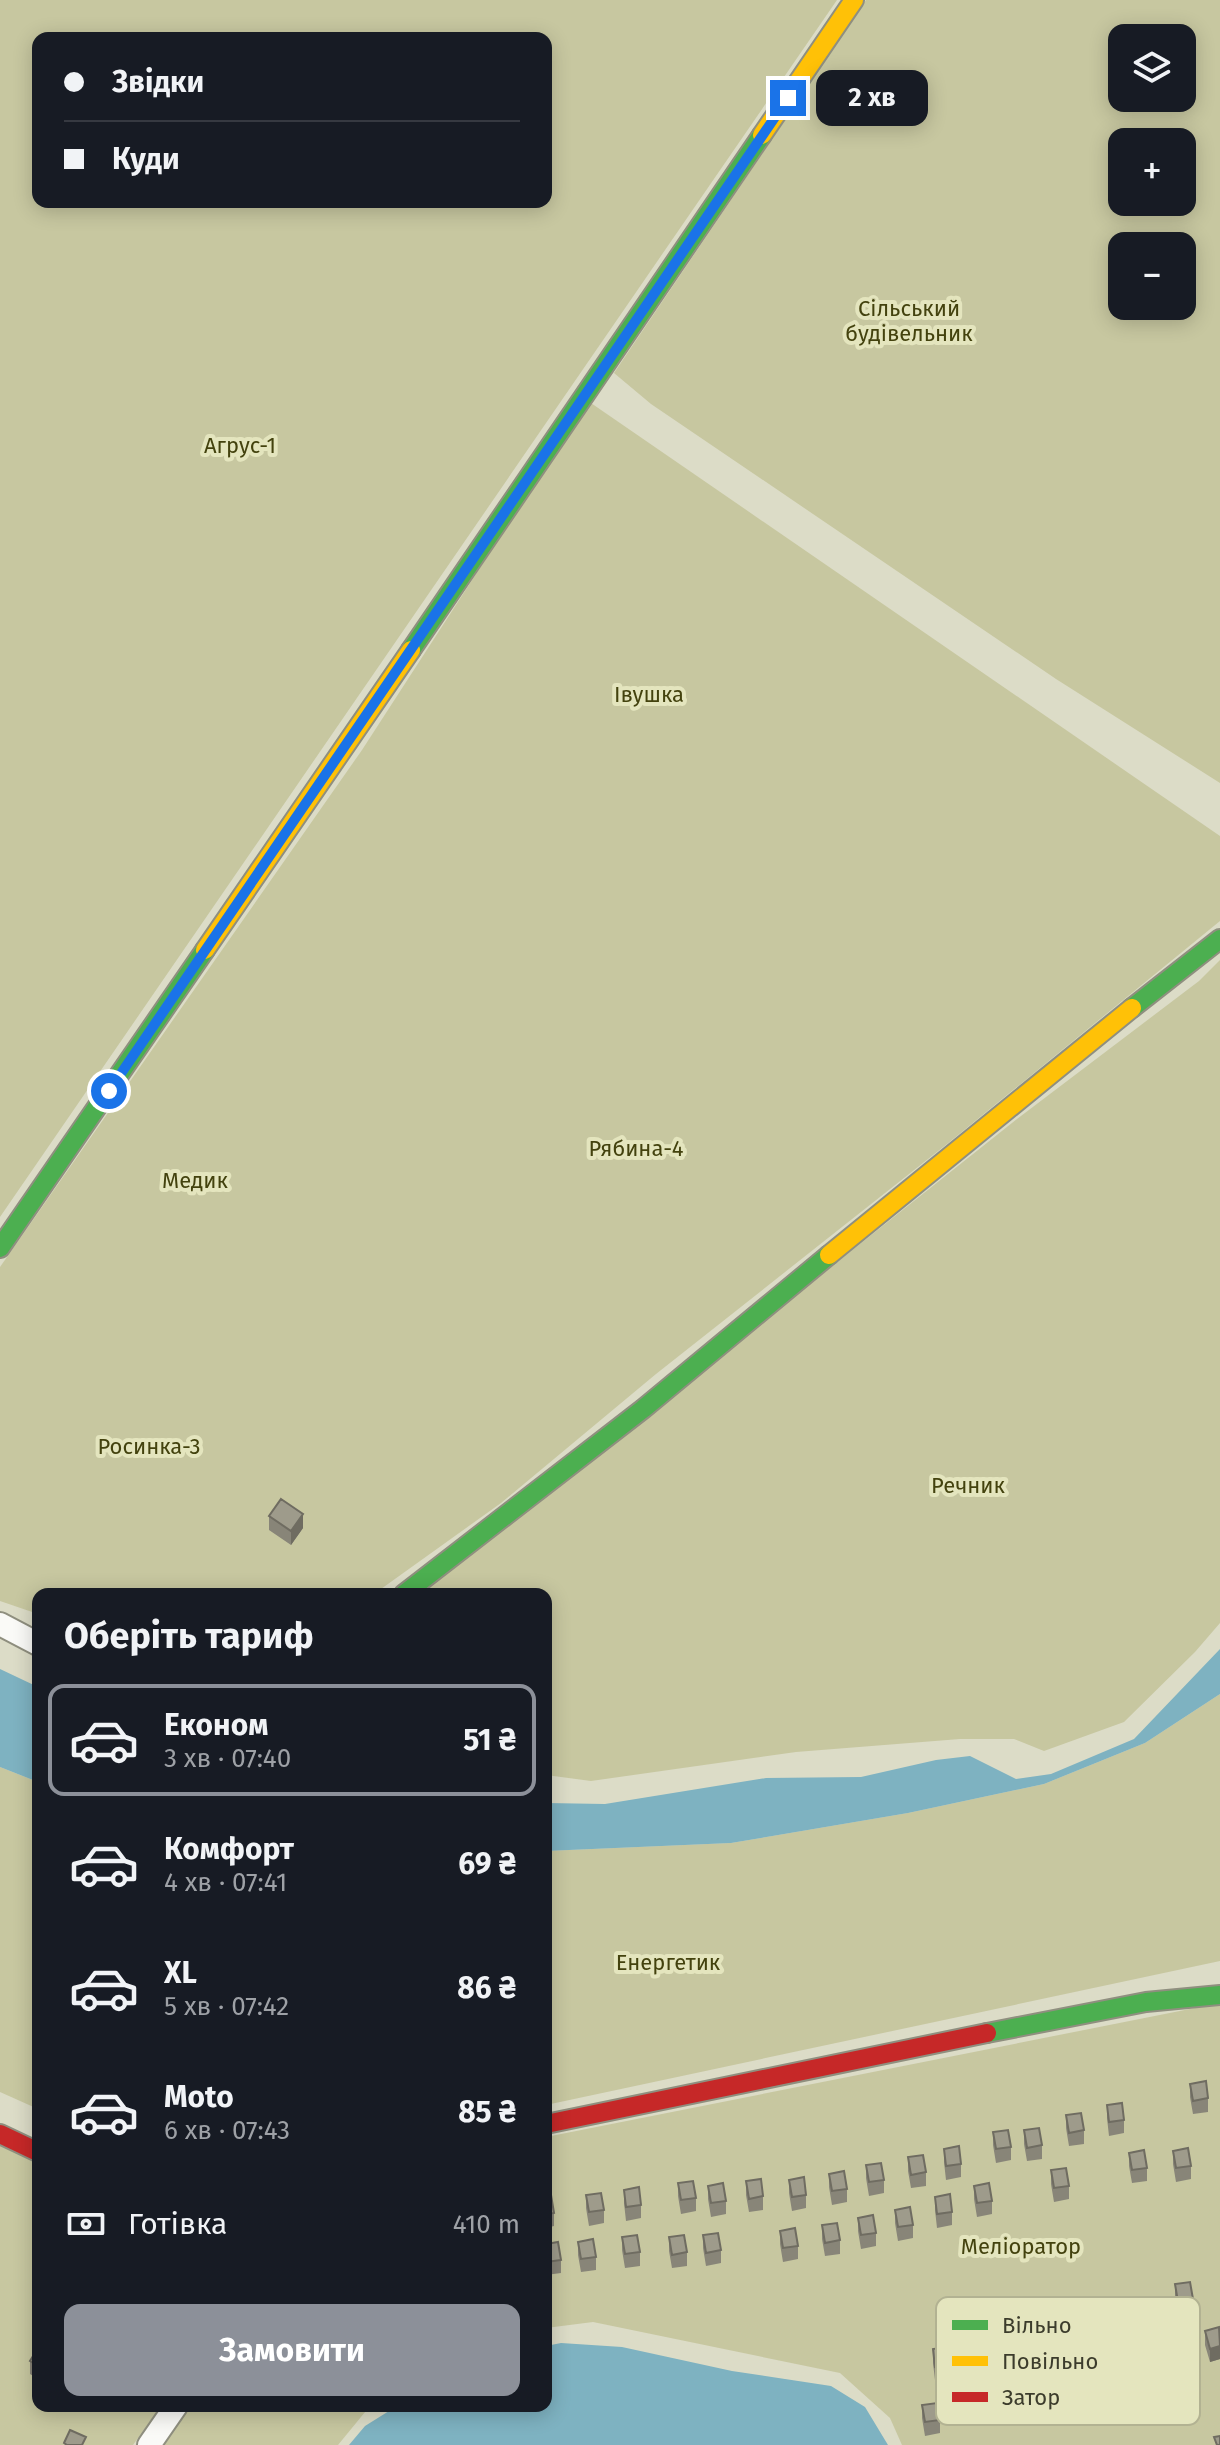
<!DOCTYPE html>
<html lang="uk">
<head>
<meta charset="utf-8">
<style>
  body { margin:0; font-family:"Fira Sans",sans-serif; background:#20242c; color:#f1f3f6; height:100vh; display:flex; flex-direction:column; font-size:30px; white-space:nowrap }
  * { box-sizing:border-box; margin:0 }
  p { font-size:26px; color:#9ea1a6 }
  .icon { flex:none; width:44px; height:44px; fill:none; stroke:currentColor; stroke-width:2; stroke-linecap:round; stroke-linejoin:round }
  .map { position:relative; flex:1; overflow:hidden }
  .side { position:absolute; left:32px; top:1588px; width:520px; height:824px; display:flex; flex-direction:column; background:#171b24; border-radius:16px; box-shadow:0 4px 20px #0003 }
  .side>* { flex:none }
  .hud { position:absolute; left:32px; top:32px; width:520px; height:176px; border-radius:16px; box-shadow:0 4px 20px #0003; display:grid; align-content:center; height:176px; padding:0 32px; background:#171b24 }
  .fabs { position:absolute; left:1108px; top:24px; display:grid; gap:16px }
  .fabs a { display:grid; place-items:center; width:88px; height:88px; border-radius:16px; background:#171b24; box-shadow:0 4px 20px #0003; font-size:40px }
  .end { position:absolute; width:36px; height:36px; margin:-18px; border:10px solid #1a73e8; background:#fff; box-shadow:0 0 0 4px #fff }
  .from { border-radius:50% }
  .bubble { position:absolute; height:56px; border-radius:16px; background:#171b24; box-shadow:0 4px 20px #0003; font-size:26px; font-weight:700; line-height:56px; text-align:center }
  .hud b { display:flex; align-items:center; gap:28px; height:76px; font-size:30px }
  .hud b+b { border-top:2px solid #363941 }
  .hud i { width:20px; height:20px; background:#f1f3f6 }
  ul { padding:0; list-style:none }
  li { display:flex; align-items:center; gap:24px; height:112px; margin:0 16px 12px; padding:0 16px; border:4px solid transparent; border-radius:16px }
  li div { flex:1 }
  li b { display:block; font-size:30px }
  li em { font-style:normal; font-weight:700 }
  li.on { border-color:#8c9099 }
  li>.icon { width:72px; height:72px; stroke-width:1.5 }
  h2 { padding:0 32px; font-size:36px; line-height:96px }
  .pay { display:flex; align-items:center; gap:20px; height:88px; padding:0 32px; font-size:30px }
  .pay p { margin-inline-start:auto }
  .primary-button { display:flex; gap:16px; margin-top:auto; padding:16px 32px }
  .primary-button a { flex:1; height:92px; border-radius:16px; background:#8c9099; color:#fff; font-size:32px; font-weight:700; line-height:92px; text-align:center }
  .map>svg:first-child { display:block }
  .green { fill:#c7c7a0; fill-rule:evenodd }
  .water { fill:#7eb2c1 }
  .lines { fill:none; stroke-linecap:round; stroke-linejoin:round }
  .street-casing { stroke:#8f8f7f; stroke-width:26 }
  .fast-casing { stroke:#8f8f7f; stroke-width:22 }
  .slow-casing { stroke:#8f8f7f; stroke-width:22 }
  .jam-casing { stroke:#8f8f7f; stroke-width:22 }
  .street { stroke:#fafaf7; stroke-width:22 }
  .fast { stroke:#4caf50; stroke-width:18 }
  .slow { stroke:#ffc107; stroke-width:18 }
  .jam { stroke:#c62828; stroke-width:18 }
  .wall { fill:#888578 }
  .shaded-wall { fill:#6f6c61 }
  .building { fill:#9e9b8b; stroke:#6f6c61; stroke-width:2 }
  .route { stroke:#1a73e8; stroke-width:10 }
  .labels { text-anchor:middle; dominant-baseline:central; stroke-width:8; stroke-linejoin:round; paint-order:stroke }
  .park-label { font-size:22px; fill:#43420e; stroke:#e4e5be }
  .key { fill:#e4e5be; stroke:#b2b292; stroke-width:2 }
  .key-label { font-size:22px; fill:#3c3c2c }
</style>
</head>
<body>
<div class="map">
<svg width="1220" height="2445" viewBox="0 0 1220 2445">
  <rect width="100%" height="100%" fill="#dcdcc7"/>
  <path class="green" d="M0,0H837L0,1217ZM38,38H546V202H38Z
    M866,0H1220V783L1056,679L651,404L614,373ZM1122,38H1182V98H1122ZM1122,142H1182V202H1122ZM1122,246H1182V306H1122Z
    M588,401L1220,836V921L947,1144L656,1374L501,1503L374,1594H38V1614L0,1601V1267L362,750Z
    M1220,960V1623L1195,1652L1124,1722L1044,1751L1014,1739H960L796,1752L591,1781L546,1775V1594H420L1017,1119L1199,981Z
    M1220,1694V1961L546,2105V1851L731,1843L908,1813L1044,1784L1145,1743Z
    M0,1767L38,1782V2109L0,2092Z
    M1220,2003V2445H902L890,2418L840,2373L593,2322L546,2328V2137Z
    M0,2139L38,2149V2406H161L133,2445H0Z
    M187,2406H370L338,2445H157Z"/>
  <path class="water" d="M1220,1649V1694L1145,1743L1044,1784L908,1813L731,1843L546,1851V1803L605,1804L766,1778L861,1777L936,1760L970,1756L1016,1779L1051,1774L1134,1739Z
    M0,1669L38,1687V1782L0,1767Z
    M561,2343L622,2347L732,2371L831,2386L865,2407L888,2445H349L365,2426L397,2406H546V2346Z"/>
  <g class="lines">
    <defs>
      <path id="street" d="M0,1624L38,1644
        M149,2445L176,2406"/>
      <path id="fast" d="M411,650L762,135
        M1132,1008L1220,939
        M0,1248L205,950
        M404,1594L643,1409L829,1255
        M987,2033L1146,2002L1220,1995"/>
      <path id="slow" d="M762,135L854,0
        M205,950L411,650
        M829,1255L1132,1008"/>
      <path id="jam" d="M546,2124L987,2033
        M0,2134L38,2152"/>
    </defs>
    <use href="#street" class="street-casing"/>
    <use href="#fast" class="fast-casing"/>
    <use href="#slow" class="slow-casing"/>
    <use href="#jam" class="jam-casing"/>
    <use href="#street" class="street"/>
    <use href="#fast" class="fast"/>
    <use href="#slow" class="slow"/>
    <use href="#jam" class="jam"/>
  </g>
  <path class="wall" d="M269,1516L303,1528L291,1545L269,1530Z
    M1190,2084L1208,2098V2112L1193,2114L1190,2097Z
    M1107,2105L1124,2120V2133L1109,2136L1107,2118Z
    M1066,2115L1084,2130V2144L1069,2146L1066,2128Z
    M1024,2130L1042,2145V2159L1027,2161L1024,2144Z
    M993,2132L1011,2147V2160L996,2163L993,2145Z
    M944,2149L961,2164V2177L946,2180L944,2162Z
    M1173,2151L1191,2166V2179L1176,2182L1173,2164Z
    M1129,2153L1147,2168V2181L1132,2183L1129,2166Z
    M908,2157L926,2172V2186L911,2188L908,2171Z
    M866,2165L884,2180V2193L869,2196L866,2178Z
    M1051,2170L1069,2186V2199L1054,2202L1051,2184Z
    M829,2174L847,2189V2202L832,2205L829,2187Z
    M789,2180L806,2195V2208L792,2211L789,2193Z
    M746,2181L763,2196V2210L749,2212L746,2195Z
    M678,2183L696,2198V2211L681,2214L678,2196Z
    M708,2186L726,2201V2214L711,2217L708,2199Z
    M974,2186L992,2201V2214L977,2217L974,2199Z
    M624,2190L641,2205V2218L626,2221L624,2203Z
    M586,2195L604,2210V2223L589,2226L586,2208Z
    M546,2196L554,2213V2226L546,2228Z
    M935,2197L952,2212V2225L937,2228L935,2210Z
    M895,2210L913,2225V2238L898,2241L895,2223Z
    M858,2218L876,2233V2246L861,2249L858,2231Z
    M822,2225L840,2240V2254L825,2256L822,2239Z
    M780,2231L798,2246V2259L783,2262L780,2244Z
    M703,2235L721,2250V2263L706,2266L703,2248Z
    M622,2237L640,2252V2266L625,2268L622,2250Z
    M669,2237L687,2252V2266L672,2268L669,2251Z
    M578,2242L596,2257V2270L581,2272L578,2255Z
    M546,2244L561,2260V2273L546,2275Z
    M1175,2284L1193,2299V2312L1178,2315L1175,2297Z
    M1056,2317L1074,2332V2346L1059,2348L1056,2331Z
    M1011,2328L1029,2343V2356L1014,2359L1011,2341Z
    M1220,2329V2359L1210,2362L1205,2345V2331Z
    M1172,2339L1191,2365L1177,2370L1172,2352Z
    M975,2340L993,2355V2368L978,2371L975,2353Z
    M1146,2346L1166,2373L1152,2377L1146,2360Z
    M38,2348V2379L30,2374V2361Z
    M933,2349L950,2364V2378L935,2380L933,2363Z
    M1072,2367L1089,2382V2395L1074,2397L1072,2380Z
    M1034,2381L1051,2396V2409L1036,2412L1034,2394Z
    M963,2394L980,2409V2422L965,2425L963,2407Z
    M922,2405L940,2420V2433L925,2436L922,2418Z"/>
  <path class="shaded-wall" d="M303,1514V1528L291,1545V1531Z
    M1220,2346V2359L1210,2362V2349Z
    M1191,2352V2365L1177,2370V2356Z
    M1166,2359V2373L1152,2377V2364Z"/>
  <path class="building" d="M281,1499L303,1514L291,1531L269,1516Z
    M1206,2081L1208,2098L1193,2101L1190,2084Z
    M1122,2103L1124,2120L1109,2122L1107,2105Z
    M1081,2113L1084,2130L1069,2133L1066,2115Z
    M1039,2128L1042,2145L1027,2148L1024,2130Z
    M1008,2130L1011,2147L996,2149L993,2132Z
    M959,2146L961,2164L946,2166L944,2149Z
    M1188,2148L1191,2166L1176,2168L1173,2151Z
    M1144,2150L1147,2168L1132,2170L1129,2153Z
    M923,2155L926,2172L911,2175L908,2157Z
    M881,2163L884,2180L869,2182L866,2165Z
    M1066,2168L1069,2186L1054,2188L1051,2170Z
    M844,2171L847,2189L832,2191L829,2174Z
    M804,2177L806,2195L792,2197L789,2180Z
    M761,2179L763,2196L749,2199L746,2181Z
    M693,2181L696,2198L681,2200L678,2183Z
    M723,2183L726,2201L711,2203L708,2186Z
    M989,2183L992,2201L977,2203L974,2186Z
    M639,2187L641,2205L626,2207L624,2190Z
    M601,2193L604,2210L589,2212L586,2195Z
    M950,2194L952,2212L937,2214L935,2197Z
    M551,2195L554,2213L546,2214V2196Z
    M910,2207L913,2225L898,2227L895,2210Z
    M873,2215L876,2233L861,2235L858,2218Z
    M837,2223L840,2240L825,2243L822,2225Z
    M795,2228L798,2246L783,2248L780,2231Z
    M718,2233L721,2250L706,2253L703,2235Z
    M637,2235L640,2252L625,2254L622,2237Z
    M684,2235L687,2252L672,2255L669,2237Z
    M593,2239L596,2257L581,2259L578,2242Z
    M558,2242L561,2260L546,2262V2244Z
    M1190,2282L1193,2299L1178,2302L1175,2284Z
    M1219,2327L1220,2346L1210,2349L1205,2331Z
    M948,2347L950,2364L935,2367L933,2349Z
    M38,2348V2366L30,2361Z
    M937,2403L940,2420L925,2422L922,2405Z
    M70,2430L86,2437L82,2445H67L64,2443Z
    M1220,2436V2445H1217L1214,2437Z"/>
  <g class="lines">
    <path class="route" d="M109,1091L788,98"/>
  </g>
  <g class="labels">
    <g class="park-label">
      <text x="909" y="308">Сільський<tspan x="909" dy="25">будівельник</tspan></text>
      <text x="240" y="445">Агрус-1</text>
      <text x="649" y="694">Івушка</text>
      <text x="636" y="1148">Рябина-4</text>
      <text x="195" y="1180">Медик</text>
      <text x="149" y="1446">Росинка-3</text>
      <text x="968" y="1485">Речник</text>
      <text x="668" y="1962">Енергетик</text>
      <text x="1021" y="2246">Меліоратор</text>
    </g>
  </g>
  <rect x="936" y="2297" width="264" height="128" rx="12" class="key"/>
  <rect x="952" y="2320" width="36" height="10" fill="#4caf50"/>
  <rect x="952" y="2356" width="36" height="10" fill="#ffc107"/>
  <rect x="952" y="2392" width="36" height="10" fill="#c62828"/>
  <g class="key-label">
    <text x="1002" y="2333">Вільно</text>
    <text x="1002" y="2369">Повільно</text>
    <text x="1002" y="2405">Затор</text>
  </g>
</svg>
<div class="fabs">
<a><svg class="icon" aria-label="layers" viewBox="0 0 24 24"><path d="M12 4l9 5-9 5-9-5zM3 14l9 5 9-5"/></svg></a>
<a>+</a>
<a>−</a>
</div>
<i class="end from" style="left:109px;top:1091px"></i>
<i class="end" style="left:788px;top:98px"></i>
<div class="bubble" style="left:816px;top:70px;width:112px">2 хв</div>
<div class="hud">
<b><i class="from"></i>Звідки</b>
<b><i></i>Куди</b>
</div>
<section class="side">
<h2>Оберіть тариф</h2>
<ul>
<li class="on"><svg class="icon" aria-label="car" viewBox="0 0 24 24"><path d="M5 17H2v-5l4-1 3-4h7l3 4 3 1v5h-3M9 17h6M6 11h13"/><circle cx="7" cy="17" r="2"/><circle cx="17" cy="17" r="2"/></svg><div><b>Економ</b><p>3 хв · 07:40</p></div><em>51 ₴</em></li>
<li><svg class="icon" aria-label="car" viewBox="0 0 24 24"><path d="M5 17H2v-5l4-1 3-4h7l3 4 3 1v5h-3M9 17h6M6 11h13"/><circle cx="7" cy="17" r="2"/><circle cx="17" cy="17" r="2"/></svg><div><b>Комфорт</b><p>4 хв · 07:41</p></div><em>69 ₴</em></li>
<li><svg class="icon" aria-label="car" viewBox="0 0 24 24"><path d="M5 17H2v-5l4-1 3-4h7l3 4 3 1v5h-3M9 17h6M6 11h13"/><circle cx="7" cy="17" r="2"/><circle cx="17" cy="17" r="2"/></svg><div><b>XL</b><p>5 хв · 07:42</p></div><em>86 ₴</em></li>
<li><svg class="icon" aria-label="car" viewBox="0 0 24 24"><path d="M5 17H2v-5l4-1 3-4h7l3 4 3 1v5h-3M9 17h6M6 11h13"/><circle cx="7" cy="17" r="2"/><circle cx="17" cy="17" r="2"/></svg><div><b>Moto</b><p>6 хв · 07:43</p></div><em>85 ₴</em></li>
</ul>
<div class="pay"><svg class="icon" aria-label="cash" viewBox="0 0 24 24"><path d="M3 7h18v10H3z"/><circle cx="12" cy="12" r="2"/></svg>Готівка<p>410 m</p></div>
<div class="primary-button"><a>Замовити</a></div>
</section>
</div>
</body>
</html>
